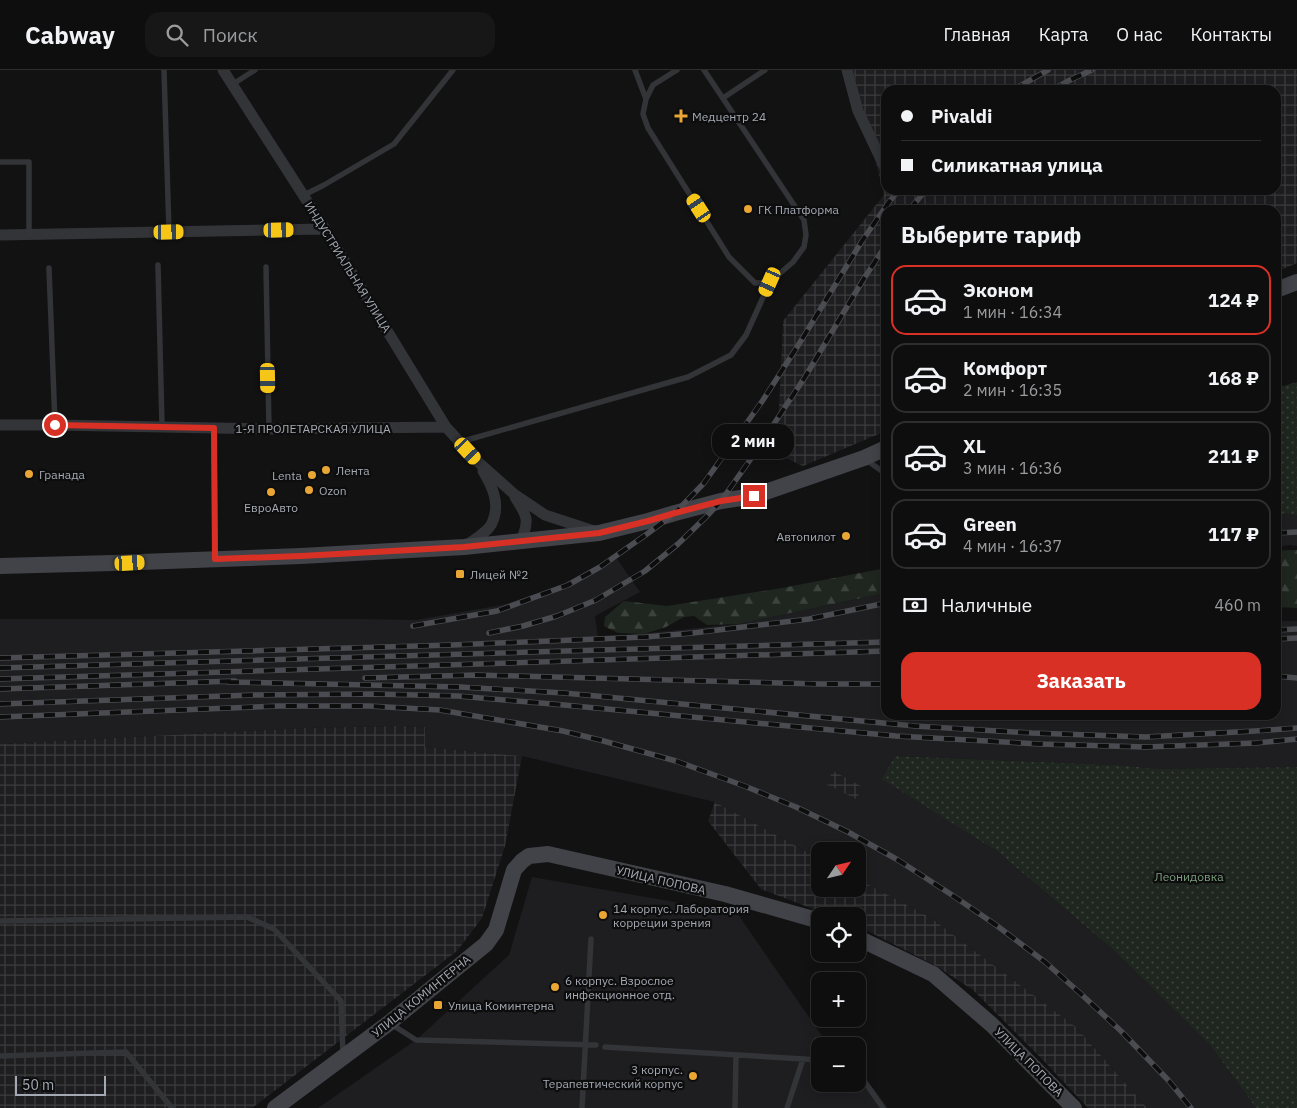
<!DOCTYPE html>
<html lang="ru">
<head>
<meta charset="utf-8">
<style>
  body { margin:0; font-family:"IBM Plex Sans",sans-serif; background:#171717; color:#f1f3f6; height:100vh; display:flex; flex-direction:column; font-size:19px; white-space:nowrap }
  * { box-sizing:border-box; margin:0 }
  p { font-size:16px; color:#9b9c9e }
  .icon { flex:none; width:28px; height:28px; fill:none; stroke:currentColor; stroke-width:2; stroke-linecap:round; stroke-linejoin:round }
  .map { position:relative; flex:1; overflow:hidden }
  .side { position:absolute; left:881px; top:135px; width:400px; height:515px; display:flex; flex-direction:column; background:#0e0e0e; border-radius:15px; box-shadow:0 2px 12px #0003,0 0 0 1px #2e2e2e }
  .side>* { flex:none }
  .guide { position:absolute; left:881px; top:15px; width:400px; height:110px; border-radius:15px; box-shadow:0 2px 12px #0003,0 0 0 1px #2e2e2e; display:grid; align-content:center; height:110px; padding:0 20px; background:#0e0e0e }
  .needle { width:32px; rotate:55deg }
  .fabs { position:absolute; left:811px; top:772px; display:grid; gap:10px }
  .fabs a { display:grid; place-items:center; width:55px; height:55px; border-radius:10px; background:#0e0e0e; box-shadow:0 2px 12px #0003,0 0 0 1px #2e2e2e; font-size:25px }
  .scale { position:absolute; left:15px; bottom:12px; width:91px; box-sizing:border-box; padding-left:5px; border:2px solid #a4a9b3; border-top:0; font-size:14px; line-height:18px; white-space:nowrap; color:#a4a9b3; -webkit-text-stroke:4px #0d0d0e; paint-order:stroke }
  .end { position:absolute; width:22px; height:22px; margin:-11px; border:6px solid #d93025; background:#fff; box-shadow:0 0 0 2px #fff }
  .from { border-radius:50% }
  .bubble { position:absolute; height:35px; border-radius:15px; background:#0e0e0e; box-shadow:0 2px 12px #0003,0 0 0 1px #2e2e2e; font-size:16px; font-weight:700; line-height:35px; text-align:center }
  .car { position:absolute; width:15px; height:30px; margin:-15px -8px; border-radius:6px; box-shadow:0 0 4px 1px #0007; background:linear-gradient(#f5c518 24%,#345 0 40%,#f5c518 0 76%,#345 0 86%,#f5c518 0) }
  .guide b { display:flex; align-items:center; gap:18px; height:48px; font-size:19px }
  .guide b+b { border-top:1px solid #2e2e2e }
  .guide i { width:12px; height:12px; background:#f1f3f6 }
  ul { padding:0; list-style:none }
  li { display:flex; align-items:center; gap:15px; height:70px; margin:0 10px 8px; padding:0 10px; border:2px solid #2e2e2e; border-radius:15px }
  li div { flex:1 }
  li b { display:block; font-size:19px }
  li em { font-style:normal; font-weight:700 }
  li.current { border-color:#d93025 }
  li>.icon { width:45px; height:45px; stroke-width:1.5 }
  h2 { padding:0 20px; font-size:22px; line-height:60px }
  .pay { display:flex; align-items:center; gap:12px; height:55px; padding:0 20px; font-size:19px }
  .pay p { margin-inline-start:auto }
  .primary-button { display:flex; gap:10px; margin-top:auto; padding:10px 20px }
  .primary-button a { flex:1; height:58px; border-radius:15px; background:#d93025; color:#fff; font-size:20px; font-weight:700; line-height:58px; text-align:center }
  header { display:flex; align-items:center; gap:30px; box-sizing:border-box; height:70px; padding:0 25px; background:#0e0e0e; border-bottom:1px solid #2e2e2e }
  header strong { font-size:24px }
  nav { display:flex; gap:28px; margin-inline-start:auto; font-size:18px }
  .search { width:350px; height:45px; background:#171717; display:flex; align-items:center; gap:12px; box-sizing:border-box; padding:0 18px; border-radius:15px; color:#9b9c9e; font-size:19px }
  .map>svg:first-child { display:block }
  .built { fill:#1e1e20 }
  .industrial { fill:url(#industrial-grid); fill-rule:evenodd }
  .forest { fill:url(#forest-firs) }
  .park { fill:url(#park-dots) }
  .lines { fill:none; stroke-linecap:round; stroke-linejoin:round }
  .lane { stroke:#333438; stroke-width:5.5 }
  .street { stroke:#333438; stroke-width:11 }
  .secondary { stroke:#414348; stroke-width:16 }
  .rail-casing { stroke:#4a4c51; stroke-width:5.5 }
  .rail { stroke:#0d0d0e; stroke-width:4; stroke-dasharray:11; stroke-linecap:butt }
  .route { stroke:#d93025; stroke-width:6 }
  .poi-dot { fill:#e9a634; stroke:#0d0d0e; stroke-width:2 }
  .labels { text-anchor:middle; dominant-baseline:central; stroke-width:4.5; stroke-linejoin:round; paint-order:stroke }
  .poi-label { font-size:12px; fill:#a4a9b3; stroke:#0d0d0e; text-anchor:start }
  .street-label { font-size:12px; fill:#a4a9b3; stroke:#0d0d0e }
  .park-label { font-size:12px; fill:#7b9e7c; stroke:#0d0d0e }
</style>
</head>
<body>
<header>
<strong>Cabway</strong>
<div class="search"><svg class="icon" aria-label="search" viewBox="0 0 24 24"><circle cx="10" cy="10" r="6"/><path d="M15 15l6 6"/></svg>Поиск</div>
<nav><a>Главная</a><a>Карта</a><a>О нас</a><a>Контакты</a></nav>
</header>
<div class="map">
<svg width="1297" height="1038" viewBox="0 0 1297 1038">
  <defs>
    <pattern id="industrial-grid" width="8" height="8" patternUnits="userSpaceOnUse" patternTransform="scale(1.25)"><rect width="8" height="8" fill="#1e1e20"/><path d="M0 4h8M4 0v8" fill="none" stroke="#3c3c3e"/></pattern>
    <pattern id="forest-firs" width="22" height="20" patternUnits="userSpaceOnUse" patternTransform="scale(1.25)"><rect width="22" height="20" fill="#1e261f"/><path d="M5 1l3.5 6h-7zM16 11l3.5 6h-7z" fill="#3c433d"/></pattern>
    <pattern id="park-dots" width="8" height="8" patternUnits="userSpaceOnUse" patternTransform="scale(1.25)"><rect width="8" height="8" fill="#1e261f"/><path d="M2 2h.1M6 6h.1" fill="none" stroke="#3c433d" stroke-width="1.8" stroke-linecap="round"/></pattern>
  </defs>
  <rect width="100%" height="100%" fill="#121213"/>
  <path class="built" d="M1276,444L1297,445V476L1289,475L1276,477Z
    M615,486L640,522L595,546L598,568L738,554L886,523V645H1276V551H1297V697L1161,699L1116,695L895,686L883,709L998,782L1111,878L1209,974L1256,1038H1147L1076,957L931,848L858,809V781H820V789L715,732L522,686L424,677L425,657L399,656L306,658L0,674V549H361L416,550L507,534L565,513Z
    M532,807L737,843L829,976H820V1014H858V1004L874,1019L888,1038H318L416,970L509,885Z"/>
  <path class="industrial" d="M853,0H1297V193L1276,202V140H886V361L803,396L777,384L783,251L884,125ZM886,20H1276V120H886Z
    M399,656L425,657V677L522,686L505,776L482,848L457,881L252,1038H0V674L306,658Z
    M833,701L863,717L856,729L826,714Z
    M715,732L820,789V819H858V809L931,848L1076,957L1147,1038H1088L1043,990L973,920L936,896L858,856V846H832L761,819L708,751Z"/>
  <path class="forest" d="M1290,480H1297V538L1276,537V481Z
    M886,498V523L738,554L707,555L694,546L684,547L666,557L644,564L618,563L604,556L605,547L624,531L667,536L782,518Z"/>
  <path class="park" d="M1297,312V445L1276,444V318Z
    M895,686L1116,695L1161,699L1297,697V1038H1256L1209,974L1111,878L998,782L882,709Z"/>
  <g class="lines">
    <path class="lane" d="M164,0L169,162
      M635,0L646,29
      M677,0L653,15L646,29L643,44L648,58L729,187L755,213L770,212
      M233,14L255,0
      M723,28L765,0
      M0,92H29V164
      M304,125L324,115L394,74L453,0
      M158,195L162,356
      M266,197L269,359
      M49,198L55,355
      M214,358L215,489
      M460,372L688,307L731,285L746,265L770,212L793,192L804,177L806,165L804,150L704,0
      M865,389L886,404
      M0,851L247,847L274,859L341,931L343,984
      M391,954L416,970L596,975
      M605,977L820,990
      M0,986L126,982L172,1038
      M858,1002L883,1038
      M582,1038L591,869
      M735,1038L736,986
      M787,1038L803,989"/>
    <path class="street" d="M223,0L325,159L446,357L477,391L514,424L545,445L594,461
      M847,0L858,41L886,100
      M0,165L325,159
      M0,355H55L269,359L446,357
      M515,427C527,446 530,449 521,471
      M465,476C474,470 488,462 492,453C501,434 492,416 483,401"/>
    <path class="secondary" d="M1276,220L1297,212
      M0,496L113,493L301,486L464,477L599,463L648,451L675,443L721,431L754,426L864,388L886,378
      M858,868L933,904L992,955L1074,1038
      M275,1038L389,953L486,874L496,860L514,800L522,791L529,786L548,784L725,824L820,851"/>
    <defs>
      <path id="rail" d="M1013,20L1048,0
        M1052,20L1070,10L1092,0
        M909,140L926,120
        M1276,463L1297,462
        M413,556L497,541L568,515L600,497L647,464L675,443L704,413L763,330L799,274L862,171L889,132L899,120
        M1276,560L1297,559
        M489,563L523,556L557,546L596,530L645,501L678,474L706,447L721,431L750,390L805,307L863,210L886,175
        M1276,569L1297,568
        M0,588L452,575L645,567L693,563L809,549L886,533
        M0,598L565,581L886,572
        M1276,606L1297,608
        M365,608L476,605L820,614H886
        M0,609L886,581
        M228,612L460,617L564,623L915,656L1032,663L1146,667L1255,661L1297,658
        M0,619L235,611
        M0,634L253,625L373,624L458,626L564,635L896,666L1040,674L1146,677L1256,673L1297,669
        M0,647L279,636H369L440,640L563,661L600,670L676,691L747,717L796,737L848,762L898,790L952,825L996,855L1045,892L1081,924L1121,961L1169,1011L1191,1038"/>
    </defs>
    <use href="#rail" class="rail-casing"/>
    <use href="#rail" class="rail"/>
  </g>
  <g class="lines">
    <path class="route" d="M55,355L214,358L215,489L301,486L464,477L599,463L648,451L675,443L721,431L754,426"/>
  </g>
  <g class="poi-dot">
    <path d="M678.5 38.5h5v5h5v5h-5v5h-5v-5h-5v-5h5z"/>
    <circle cx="748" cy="139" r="5"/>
    <circle cx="326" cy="400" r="5"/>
    <circle cx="29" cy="404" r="5"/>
    <circle cx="312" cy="405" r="5"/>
    <circle cx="309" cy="420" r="5"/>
    <circle cx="271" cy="422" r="5"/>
    <circle cx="846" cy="466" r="5"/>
    <rect x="455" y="499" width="10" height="10" rx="2.5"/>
    <circle cx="603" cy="845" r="5"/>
    <circle cx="555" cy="917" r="5"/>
    <rect x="433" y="930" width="10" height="10" rx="2.5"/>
    <circle cx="693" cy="1006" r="5"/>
  </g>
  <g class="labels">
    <g class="poi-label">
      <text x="692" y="46">Медцентр 24</text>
      <text x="758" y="139">ГК Платформа</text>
      <text x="336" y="400">Лента</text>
      <text x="39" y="404">Гранада</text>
      <text x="302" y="405" text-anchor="end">Lenta</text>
      <text x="319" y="420">Ozon</text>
      <text x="271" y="437" text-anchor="middle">ЕвроАвто</text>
      <text x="836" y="466" text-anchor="end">Автопилот</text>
      <text x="470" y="504">Лицей №2</text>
      <text x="613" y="838">14 корпус. Лаборатория<tspan x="613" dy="14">корреции зрения</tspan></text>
      <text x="565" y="910">6 корпус. Взрослое<tspan x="565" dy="14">инфекционное отд.</tspan></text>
      <text x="448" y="935">Улица Коминтерна</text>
      <text x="683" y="999" text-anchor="end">3 корпус.<tspan x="683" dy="14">Терапевтический корпус</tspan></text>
    </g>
    <g class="street-label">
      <text transform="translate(348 197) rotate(58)">ИНДУСТРИАЛЬНАЯ УЛИЦА</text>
      <text x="313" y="358">1-Я ПРОЛЕТАРСКАЯ УЛИЦА</text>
      <text transform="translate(661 810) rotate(13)">УЛИЦА ПОПОВА</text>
      <text transform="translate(421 926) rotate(-39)">УЛИЦА КОМИНТЕРНА</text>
      <text transform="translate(1029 992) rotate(45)">УЛИЦА ПОПОВА</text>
    </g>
    <g class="park-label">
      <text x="1189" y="806">Леонидовка</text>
    </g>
  </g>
</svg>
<div class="fabs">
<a><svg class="needle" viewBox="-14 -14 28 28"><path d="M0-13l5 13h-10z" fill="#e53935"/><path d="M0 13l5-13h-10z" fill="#9b9c9e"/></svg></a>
<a><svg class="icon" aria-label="locate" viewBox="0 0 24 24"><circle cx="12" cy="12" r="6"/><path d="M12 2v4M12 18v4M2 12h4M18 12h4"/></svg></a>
<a>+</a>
<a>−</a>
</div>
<div class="scale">50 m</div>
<i class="end from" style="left:55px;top:355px"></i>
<i class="end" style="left:754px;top:426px"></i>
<div class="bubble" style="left:712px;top:354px;width:82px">2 мин</div>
<i class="car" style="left:699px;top:138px;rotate:327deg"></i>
<i class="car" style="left:279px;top:160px;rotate:89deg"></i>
<i class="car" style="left:169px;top:162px;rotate:89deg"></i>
<i class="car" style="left:770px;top:212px;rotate:204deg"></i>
<i class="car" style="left:268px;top:308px;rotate:179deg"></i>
<i class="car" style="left:468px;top:381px;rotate:137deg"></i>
<i class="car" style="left:130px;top:493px;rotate:87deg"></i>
<div class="guide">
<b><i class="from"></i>Pivaldi</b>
<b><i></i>Силикатная улица</b>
</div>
<section class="side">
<h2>Выберите тариф</h2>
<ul>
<li class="current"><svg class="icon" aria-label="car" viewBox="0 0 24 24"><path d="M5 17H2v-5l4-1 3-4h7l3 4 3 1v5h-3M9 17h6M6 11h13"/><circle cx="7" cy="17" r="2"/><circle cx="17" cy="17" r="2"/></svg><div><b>Эконом</b><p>1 мин · 16:34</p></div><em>124 ₽</em></li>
<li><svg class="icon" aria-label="car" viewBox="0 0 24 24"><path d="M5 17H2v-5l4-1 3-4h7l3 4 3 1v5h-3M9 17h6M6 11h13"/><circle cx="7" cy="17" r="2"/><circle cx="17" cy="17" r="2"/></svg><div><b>Комфорт</b><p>2 мин · 16:35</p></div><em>168 ₽</em></li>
<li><svg class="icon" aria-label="car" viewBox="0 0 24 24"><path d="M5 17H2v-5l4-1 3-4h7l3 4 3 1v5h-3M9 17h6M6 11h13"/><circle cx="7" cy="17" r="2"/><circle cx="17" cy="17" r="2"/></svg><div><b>XL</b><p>3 мин · 16:36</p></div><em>211 ₽</em></li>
<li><svg class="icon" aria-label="car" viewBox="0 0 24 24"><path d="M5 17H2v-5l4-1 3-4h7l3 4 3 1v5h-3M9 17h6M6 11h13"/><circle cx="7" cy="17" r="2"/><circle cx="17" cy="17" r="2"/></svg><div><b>Green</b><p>4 мин · 16:37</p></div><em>117 ₽</em></li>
</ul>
<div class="pay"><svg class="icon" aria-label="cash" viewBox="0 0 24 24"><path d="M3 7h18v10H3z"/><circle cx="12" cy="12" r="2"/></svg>Наличные<p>460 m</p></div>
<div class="primary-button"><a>Заказать</a></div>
</section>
</div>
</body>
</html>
